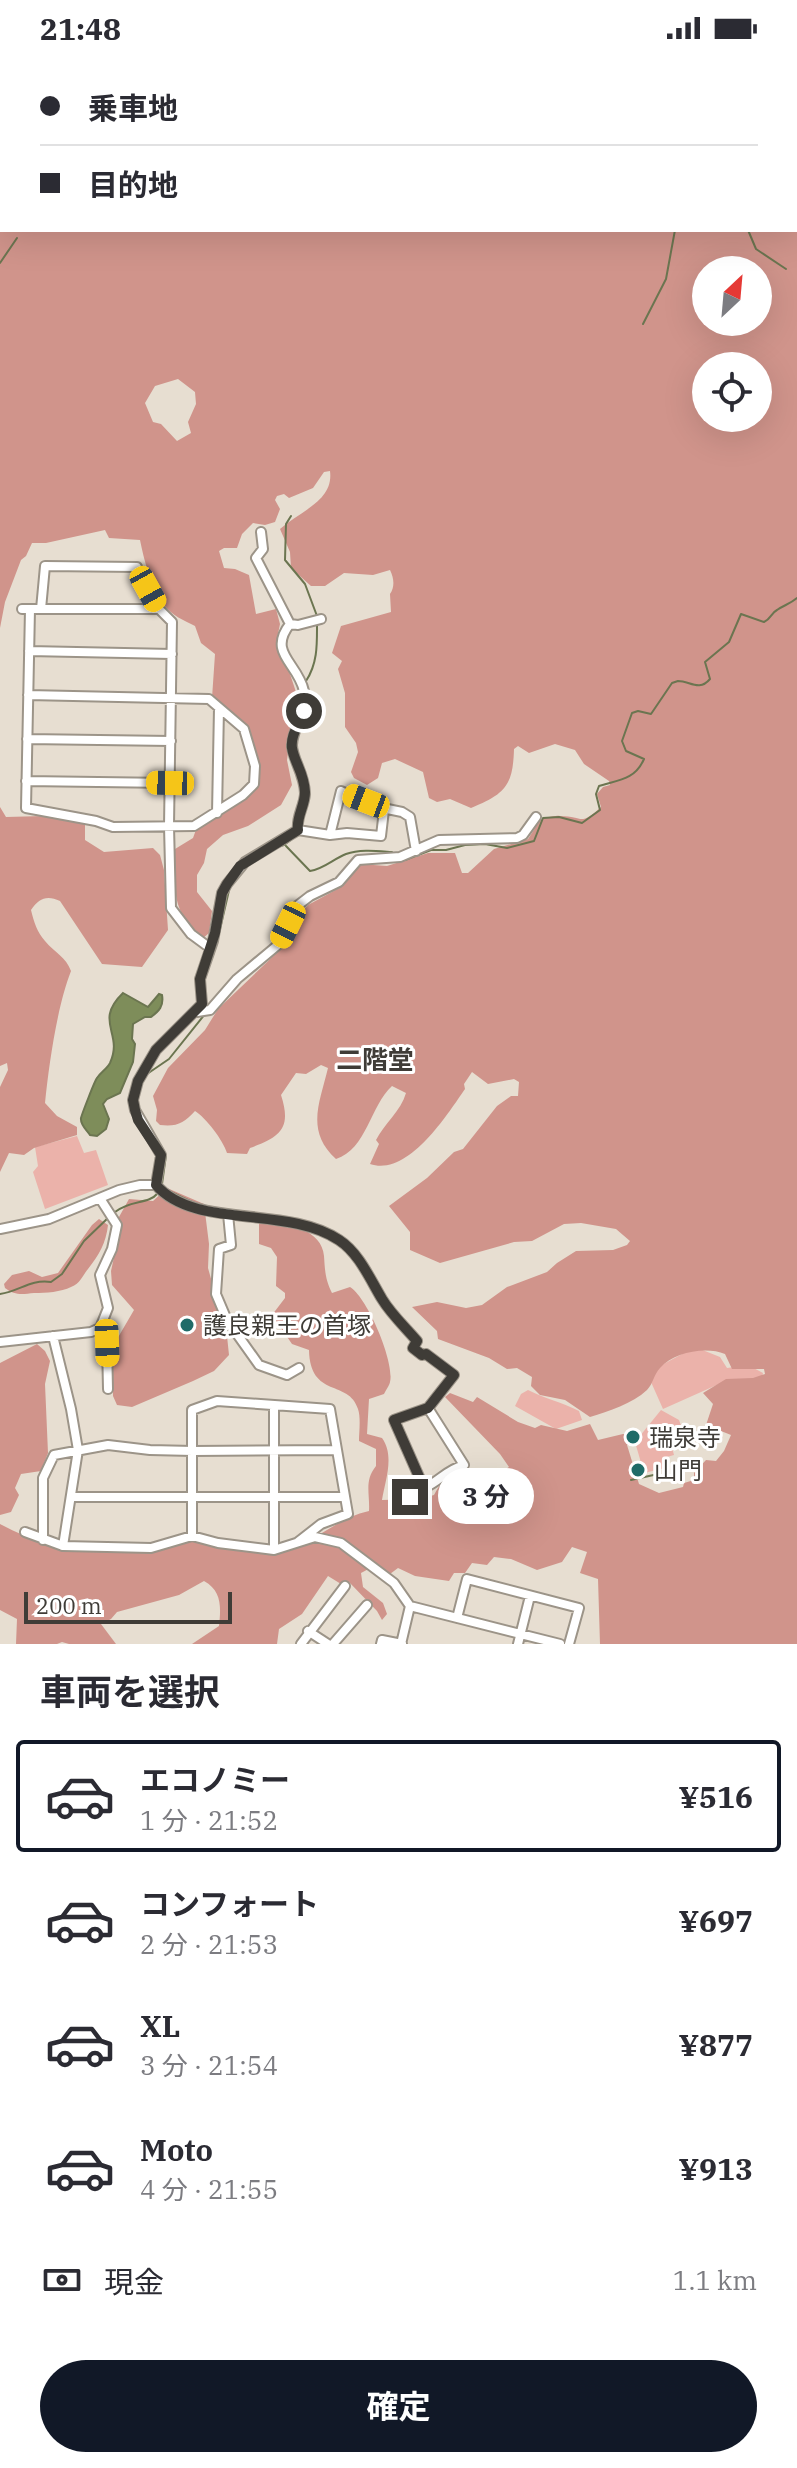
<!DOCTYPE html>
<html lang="ja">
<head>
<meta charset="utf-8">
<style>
  body { margin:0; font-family:"IBM Plex Serif","Noto Sans JP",serif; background:#f2f2f3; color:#2b2b33; height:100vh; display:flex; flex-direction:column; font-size:30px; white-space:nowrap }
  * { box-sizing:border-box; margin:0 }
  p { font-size:26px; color:#7c7c81 }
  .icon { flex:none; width:44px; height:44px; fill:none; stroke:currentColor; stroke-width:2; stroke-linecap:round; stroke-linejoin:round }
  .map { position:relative; height:1588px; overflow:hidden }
  .details { display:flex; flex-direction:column; background:#fff; flex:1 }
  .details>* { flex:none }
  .top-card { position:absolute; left:0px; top:0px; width:798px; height:176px; box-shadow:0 8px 32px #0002; display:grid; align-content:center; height:176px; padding:0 40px; background:#fff }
  .needle { width:52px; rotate:26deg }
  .buttons { position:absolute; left:692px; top:200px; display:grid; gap:16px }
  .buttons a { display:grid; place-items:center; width:80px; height:80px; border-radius:50%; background:#fff; box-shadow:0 8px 32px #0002; font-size:40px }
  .scale { position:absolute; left:24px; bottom:20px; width:208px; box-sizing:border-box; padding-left:8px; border:4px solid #3f3c37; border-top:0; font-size:22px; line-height:28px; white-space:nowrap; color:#3f3c37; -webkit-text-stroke:6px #fff; paint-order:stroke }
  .end { position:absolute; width:36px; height:36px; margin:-18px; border:10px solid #3f3c37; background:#fff; box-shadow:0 0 0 4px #fff }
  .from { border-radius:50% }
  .bubble { position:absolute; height:56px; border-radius:28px; background:#fff; box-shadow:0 8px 32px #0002; font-size:26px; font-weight:700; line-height:56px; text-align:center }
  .car { position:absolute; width:24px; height:48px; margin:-24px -12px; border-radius:10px; box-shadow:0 0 6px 2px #0007; background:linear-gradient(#f5c518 24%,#345 0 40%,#f5c518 0 76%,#345 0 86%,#f5c518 0) }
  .top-card b { display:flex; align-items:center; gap:28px; height:76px; font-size:30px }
  .top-card b+b { border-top:2px solid #e1e1e2 }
  .top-card i { width:20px; height:20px; background:#2b2b33 }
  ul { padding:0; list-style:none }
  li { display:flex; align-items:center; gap:24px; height:112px; margin:0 16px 12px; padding:0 24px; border:4px solid transparent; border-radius:8px }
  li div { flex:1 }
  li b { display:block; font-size:30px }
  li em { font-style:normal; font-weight:700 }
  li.current { border-color:#111827 }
  li>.icon { width:72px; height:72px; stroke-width:1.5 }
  h2 { padding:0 40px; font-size:36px; line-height:96px }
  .pay { display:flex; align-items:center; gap:20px; height:88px; padding:0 40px; font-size:30px }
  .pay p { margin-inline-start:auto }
  .button { display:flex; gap:16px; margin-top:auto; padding:16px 40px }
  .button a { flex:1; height:92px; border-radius:48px; background:#111827; color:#fff; font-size:32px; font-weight:700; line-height:92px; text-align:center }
  .status { display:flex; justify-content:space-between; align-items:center; height:56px; padding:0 40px; background:#fff; direction:ltr }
  .status svg { height:22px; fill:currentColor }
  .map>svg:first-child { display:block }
  .green { fill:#ebb2aa }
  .forest { fill:#d0948b; fill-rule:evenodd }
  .water { fill:#7e8d5a; stroke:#6b7550; stroke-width:2 }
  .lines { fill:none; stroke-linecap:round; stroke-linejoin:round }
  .stream { stroke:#6b7550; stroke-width:2 }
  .street-casing { stroke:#9c9488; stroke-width:12 }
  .secondary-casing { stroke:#9c9488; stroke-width:15 }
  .street { stroke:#fff; stroke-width:8 }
  .secondary { stroke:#ebd5c6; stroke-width:11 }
  .route { stroke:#3f3c37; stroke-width:10 }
  .poi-dot { fill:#1f6b68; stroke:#fff; stroke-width:3 }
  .labels { text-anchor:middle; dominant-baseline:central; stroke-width:6; stroke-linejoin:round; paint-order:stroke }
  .poi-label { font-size:24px; fill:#3f3c37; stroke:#fff; text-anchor:start }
  .neighbourhood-label { font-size:26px; font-weight:bold; fill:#3f3c37; stroke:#fff }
</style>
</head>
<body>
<div class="status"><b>21:48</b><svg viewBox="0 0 49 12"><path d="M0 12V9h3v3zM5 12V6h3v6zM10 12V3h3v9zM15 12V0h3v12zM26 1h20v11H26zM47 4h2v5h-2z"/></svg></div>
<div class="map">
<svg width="797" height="1588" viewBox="0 0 797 1588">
  <rect width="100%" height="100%" fill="#e7ded1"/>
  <path class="green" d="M77,1080L84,1097L96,1094L108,1129L45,1153L33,1116L38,1110L35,1091Z
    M695,1291L720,1301L727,1312L748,1309L763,1317L760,1329L719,1328L663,1353L647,1317Z
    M528,1334C545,1343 562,1346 579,1355L582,1364L556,1373L515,1350L521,1338Z
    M661,1354L679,1364L683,1375L678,1382L670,1384L674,1399L663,1402L665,1412L644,1417L635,1386Z"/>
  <path class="forest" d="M0,0H186L2,2V174H796V2H630L797,0V1588H600L598,1523L580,1517L587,1496L572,1491L562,1506L537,1514L511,1503L494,1501L487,1509L472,1507L465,1517H454L449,1525L415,1520L398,1512L390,1518L376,1509L361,1517L363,1531L383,1547L387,1558L382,1564L377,1555L349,1526L341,1528L328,1520L302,1558L279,1573L277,1588H192L219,1570C221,1551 222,1535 204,1525L179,1539L117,1556L111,1563L101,1568L116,1588H69L62,1586L57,1588H16L17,1563L0,1554V1468C41,1490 83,1501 130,1494C150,1491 170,1485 190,1484C219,1483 252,1503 281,1496C313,1488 337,1462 369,1455C370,1437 364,1425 376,1410V1393L359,1385C359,1376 361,1362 358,1353C349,1323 310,1343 309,1294L292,1288L272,1259L285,1242V1237L276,1230L277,1201L271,1192L259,1188V1166L269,1163C289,1168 322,1174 324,1200C325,1214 325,1223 332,1237L350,1231C367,1241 395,1306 390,1326C390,1328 385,1336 384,1338L369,1343L367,1378L382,1382C395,1400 385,1425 382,1444L420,1443L434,1439C455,1401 463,1415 498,1418L509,1411L500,1398L445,1341L450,1337L473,1346L477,1341L518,1366L535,1372L541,1369L567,1375L590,1368L598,1384L623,1378L631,1379L634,1383L627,1389L639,1428L659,1437L683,1431L684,1427L694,1424V1417L706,1404L716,1405L724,1395L731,1379L706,1369L713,1348L703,1337L726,1323L753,1322L765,1318L764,1313H732L725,1298C706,1290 674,1296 660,1312C654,1318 653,1328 647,1334C632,1348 609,1355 590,1361L565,1344L540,1339L531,1330L532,1321L517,1312L507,1313L489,1302L438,1283L437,1275L412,1251L437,1246L466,1252L482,1249L507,1231L547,1216L557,1207L576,1195L613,1194L627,1189L630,1185L616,1173L581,1167L564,1168L532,1185L514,1186L440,1207L410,1194V1176L389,1150L427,1122L454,1096L463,1093L497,1050L511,1040H518L519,1026L514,1023L488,1028L472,1016L464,1028L465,1033C447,1059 408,1121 370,1108L379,1088L376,1084C384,1068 401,1055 406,1037L392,1030C370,1050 367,1093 336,1103C305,1075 320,1046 328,1012L321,1009L306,1018L296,1017L281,1039C292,1073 280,1081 250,1092L247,1098L227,1097C223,1084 206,1062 195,1055C184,1067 177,1071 160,1069L156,1065L157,1054L153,1040L168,1012L205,974L218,953L288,886L298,860L308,849L343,830L360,808L387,810L428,797H455L462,817H468L494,793L528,783L541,763C547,762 554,759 560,760C584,760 579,771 601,751L597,738L603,731L610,729L609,725L584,708L575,694L555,688L529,697L518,690L514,693C513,730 505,738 471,752L450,743L437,746L429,742L423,716L395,703L382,707L378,722L367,729L354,722L351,716L358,696L356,687L345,671V637L338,613L342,605L332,597L341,570L391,556L390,538C395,531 394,522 390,514L373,519L344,517L325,530H311L291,512L290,496L280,473C300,455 334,445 330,415L324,416L313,432L289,442L284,438L277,440L275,444L280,453L275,466L265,469L253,467L242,478L237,492H224L219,495L224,512L235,513L249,519L256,558L276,553L280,568L276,588L287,609L297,639L298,653L292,668L287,704L292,729L281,749L248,770L223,779L207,793L204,807L197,819V836L212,855L209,877L202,883C172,858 173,829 175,793L193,782L197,771L217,760L250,735C258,687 254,669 212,642L215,598L201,587L195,570C185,565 171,559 164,549C151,532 144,504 140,484L109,482L105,474L46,487H32L26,500L21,504L5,546L0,572ZM706,214H758V266H706ZM706,310H758V362H706ZM178,323L195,336L196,348L188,366L191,377L177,385L161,368L153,366L145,347L155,330Z
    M0,751L6,761L43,760L85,766V784L104,796L153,792L160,799L164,814L168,874L142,911L102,908L60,845C47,839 39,842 31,854C34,866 37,876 45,885C55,897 66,901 71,915C57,951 49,1008 45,1047L57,1060L77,1071V1079L34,1092L24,1099L9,1097L0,1116V1031L8,1014L7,1007L0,1010Z
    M167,1132L204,1148L209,1188L208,1212L227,1280L229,1299L214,1315L193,1325L132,1351L117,1349L113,1340V1290L134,1254L112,1229L111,1215L118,1183L119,1161L129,1143L153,1145Z
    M99,1163L108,1169C106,1187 99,1199 88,1213C82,1220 81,1227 71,1231C61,1236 46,1237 34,1237C23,1238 15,1240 5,1232L4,1228L12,1219L29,1215L42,1221L58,1217L92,1169Z
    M37,1288L45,1295L50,1305L45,1328L48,1397L41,1415L21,1418L15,1432L19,1439L11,1456L0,1459V1307Z"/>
  <path class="water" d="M123,937L148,951L159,938L162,939C164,950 159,955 151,961H145L133,968L132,983L135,988L133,1006L120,1037L107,1043L103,1048L109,1063L106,1073L97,1080L90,1079C87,1074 80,1069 81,1062C82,1058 95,1024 97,1022C101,1016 107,1013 110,1007C124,977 93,966 123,937Z"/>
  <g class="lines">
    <path class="stream" d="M717,0V2
      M658,2L660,0
      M796,104H797
      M748,174L756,193L786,213
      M0,207L17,182
      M643,268L666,223L675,174
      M291,460L286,468L285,504L305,528L317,560
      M306,625C318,607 317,587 317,566
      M300,634V648
      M289,696L287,691L292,672
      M286,790L310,815C324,813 333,803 346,798C360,793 377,795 392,796L394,799
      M277,791L284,789L292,783
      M405,804L431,794H446L465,789L485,788L507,792L534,785L543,762L559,761L582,767L600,754L596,738L599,730C618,724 635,724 644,703L626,695L622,685L632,657L638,655L651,658L672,627L678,625C690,625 699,636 710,623L705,606L729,586L741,558L764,566C771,563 771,557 777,554C784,549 790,548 797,542
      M217,886L230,830
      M204,924L214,896
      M147,1018L169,1003L205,958
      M162,1128L166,1099L163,1095
      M169,1135L196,1148
      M115,1156C131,1143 148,1149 158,1137
      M0,1238C20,1235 30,1223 51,1226L62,1218L84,1185L110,1160
      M631,1424L658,1418"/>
    <defs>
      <path id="street" d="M226,0L229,2
        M325,0L333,2
        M615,0H624
        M787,0L788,2
        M188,2L189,0
        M492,2L494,0
        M541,2L542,0
        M586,2L587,0
        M796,48L797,49
        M261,476L263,493L256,502L290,568
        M22,553H159
        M41,553L45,510L137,511L159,553L172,566L169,770L171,852L191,878L210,892
        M29,595L172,598
        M28,639L209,643L244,673L255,710L254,728L243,739L194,770L113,771L96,765L26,752L30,553
        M27,683L171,685
        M26,725L170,727
        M217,757L219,652
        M298,774C296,761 304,751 305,738C305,718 292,703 292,689C293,668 308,660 304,635C298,607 267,597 290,568L298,569L321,563
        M330,779L347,777L381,780L384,754
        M197,956L210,954L237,923L279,888L297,850L310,840L339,826L358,804L400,801L439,784L517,782L523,779L536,761
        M156,1129L161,1099L135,1054L133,1044L138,1025L156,994L202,948L200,923L213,885L222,837L227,828L245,806L298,774L330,779L341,735L373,750L402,756L410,761L416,795
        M101,1144L117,1169L112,1193L100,1219L108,1252L100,1272L107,1287L108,1333
        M228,1158L231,1189L219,1193L216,1238L227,1264L259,1309L287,1319L299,1312
        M0,1173L49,1163L119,1134L140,1129H156C194,1173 287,1149 339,1184C359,1197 370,1223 382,1243C391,1258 405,1271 417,1285L413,1292L422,1299L426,1298L454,1319L428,1352
        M53,1280L71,1353L78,1394L63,1490
        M0,1286L91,1276L100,1272
        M274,1349V1494
        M428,1352L464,1409C446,1414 440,1425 424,1432L394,1364Z
        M395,1436L404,1443L424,1432
        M71,1441H345
        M25,1476L63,1490L151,1492L192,1480L218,1487L274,1494L315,1481L341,1487L394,1527L410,1550L401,1588
        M192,1480V1354L217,1345L330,1353L348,1458L321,1468L298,1486
        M43,1484V1422L54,1399L108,1389L150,1394L193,1395L336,1394
        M410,1550L560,1588
        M457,1562L467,1523L579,1552L569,1588
        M308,1575L328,1588
        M301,1588L345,1530
        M333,1588L367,1549
        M381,1588L382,1584L402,1588
        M518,1588L530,1540"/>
      <path id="secondary" d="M416,2L421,0"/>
    </defs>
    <use href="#street" class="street-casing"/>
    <use href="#secondary" class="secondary-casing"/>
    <use href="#street" class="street"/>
    <use href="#secondary" class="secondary"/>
  </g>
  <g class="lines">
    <path class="route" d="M304,655C301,667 290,678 292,692C294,706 304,716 305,736C305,750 296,761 298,774L240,810L227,828L222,837L215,877L200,923L202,948L156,994L138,1025L133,1044L135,1054L138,1064L161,1099L156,1129C195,1174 287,1149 339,1184C359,1197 370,1223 382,1243C391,1258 405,1271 417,1285L413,1292L422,1299L426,1298L454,1319L428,1352L394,1364L424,1432L410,1441"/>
  </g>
  <g class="poi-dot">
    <circle cx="187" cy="1269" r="8"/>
    <circle cx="633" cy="1381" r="8"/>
    <circle cx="638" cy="1414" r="8"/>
  </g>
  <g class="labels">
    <g class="poi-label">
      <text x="203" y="1269">護良親王の首塚</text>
      <text x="649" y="1381">瑞泉寺</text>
      <text x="654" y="1414">山門</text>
    </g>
    <g class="neighbourhood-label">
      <text x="375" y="1003">二階堂</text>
    </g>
  </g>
</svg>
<div class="buttons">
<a><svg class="needle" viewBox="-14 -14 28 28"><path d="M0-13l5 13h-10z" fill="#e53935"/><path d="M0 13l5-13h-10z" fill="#7c7c81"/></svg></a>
<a><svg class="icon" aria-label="locate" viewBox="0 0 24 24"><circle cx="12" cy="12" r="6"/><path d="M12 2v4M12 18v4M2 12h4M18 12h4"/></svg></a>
</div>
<div class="scale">200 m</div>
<i class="end from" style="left:304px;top:655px"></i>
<i class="end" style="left:410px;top:1441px"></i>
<div class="bubble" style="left:438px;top:1412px;width:96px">3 分</div>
<i class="car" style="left:148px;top:533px;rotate:151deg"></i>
<i class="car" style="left:170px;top:727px;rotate:271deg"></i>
<i class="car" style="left:366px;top:745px;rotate:291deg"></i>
<i class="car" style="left:288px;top:869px;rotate:206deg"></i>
<i class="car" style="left:107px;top:1287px;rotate:178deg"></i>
<div class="top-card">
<b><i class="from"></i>乗車地</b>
<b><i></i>目的地</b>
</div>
</div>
<section class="details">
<h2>車両を選択</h2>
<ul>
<li class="current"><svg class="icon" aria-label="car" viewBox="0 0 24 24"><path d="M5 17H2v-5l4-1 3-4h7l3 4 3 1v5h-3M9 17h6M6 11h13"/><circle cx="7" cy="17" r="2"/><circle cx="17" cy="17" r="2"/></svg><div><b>エコノミー</b><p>1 分 · 21:52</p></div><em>¥516</em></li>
<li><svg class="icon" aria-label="car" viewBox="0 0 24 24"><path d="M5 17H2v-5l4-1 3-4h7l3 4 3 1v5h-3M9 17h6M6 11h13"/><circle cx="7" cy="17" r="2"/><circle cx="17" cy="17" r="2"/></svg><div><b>コンフォート</b><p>2 分 · 21:53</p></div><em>¥697</em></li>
<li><svg class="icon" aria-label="car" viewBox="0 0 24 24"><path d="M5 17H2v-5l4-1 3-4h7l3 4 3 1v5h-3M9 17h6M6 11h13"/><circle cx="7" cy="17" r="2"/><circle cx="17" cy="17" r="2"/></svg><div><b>XL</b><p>3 分 · 21:54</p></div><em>¥877</em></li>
<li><svg class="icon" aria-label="car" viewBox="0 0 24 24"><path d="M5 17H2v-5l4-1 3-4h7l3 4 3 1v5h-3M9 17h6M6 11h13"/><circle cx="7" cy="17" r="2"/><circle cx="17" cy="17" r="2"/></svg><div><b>Moto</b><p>4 分 · 21:55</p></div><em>¥913</em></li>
</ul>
<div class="pay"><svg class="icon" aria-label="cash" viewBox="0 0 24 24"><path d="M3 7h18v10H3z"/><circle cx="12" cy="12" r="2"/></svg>現金<p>1.1 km</p></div>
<div class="button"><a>確定</a></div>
</section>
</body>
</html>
